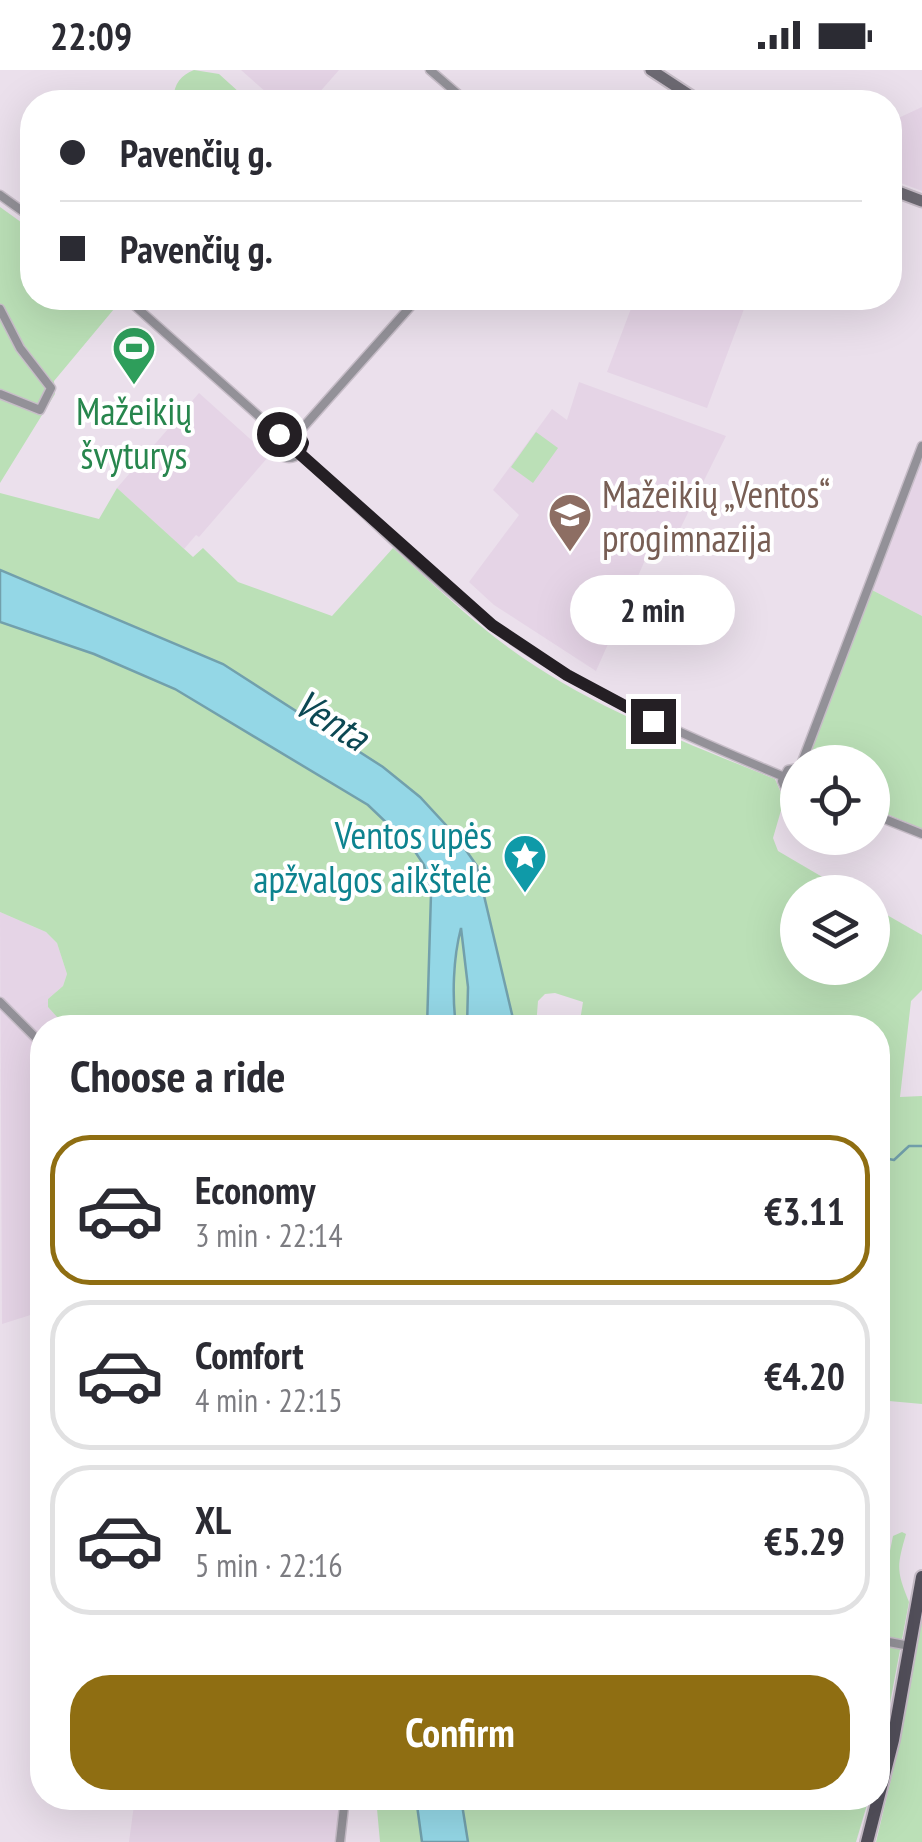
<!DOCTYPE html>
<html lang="en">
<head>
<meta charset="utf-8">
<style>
  body { margin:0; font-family:"PT Sans Narrow",sans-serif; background:#f2f2f3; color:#2b2b33; height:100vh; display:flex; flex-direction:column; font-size:38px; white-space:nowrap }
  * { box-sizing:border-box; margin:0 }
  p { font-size:32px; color:#7c7c81 }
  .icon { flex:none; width:55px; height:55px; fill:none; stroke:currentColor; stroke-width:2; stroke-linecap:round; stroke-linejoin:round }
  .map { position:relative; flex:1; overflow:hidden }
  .panel { position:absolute; left:30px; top:945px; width:860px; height:795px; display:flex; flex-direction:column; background:#fff; border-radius:40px; box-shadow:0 10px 40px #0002 }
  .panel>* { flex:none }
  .guide { position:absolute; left:20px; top:20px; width:882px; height:220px; border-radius:40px; box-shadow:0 10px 40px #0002; display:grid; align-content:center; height:220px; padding:0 40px; background:#fff }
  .fabs { position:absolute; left:780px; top:675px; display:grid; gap:20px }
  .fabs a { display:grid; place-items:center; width:110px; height:110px; border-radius:50%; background:#fff; box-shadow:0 10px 40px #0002; font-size:50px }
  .end { position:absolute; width:45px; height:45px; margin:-22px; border:12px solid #241f24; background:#fff; box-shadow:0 0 0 5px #fff }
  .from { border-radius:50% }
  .bubble { position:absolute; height:70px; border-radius:35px; background:#fff; box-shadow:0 10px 40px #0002; font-size:32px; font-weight:700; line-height:70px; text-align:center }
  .guide b { display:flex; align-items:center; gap:35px; height:95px; font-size:38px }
  .guide b+b { border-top:2px solid #e1e1e2 }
  .guide i { width:25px; height:25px; background:#2b2b33 }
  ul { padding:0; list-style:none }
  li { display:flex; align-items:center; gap:30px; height:150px; margin:0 20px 15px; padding:0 20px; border:5px solid #e1e1e2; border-radius:40px }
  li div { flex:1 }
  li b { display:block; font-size:38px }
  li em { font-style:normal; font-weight:700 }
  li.selected { border-color:#8f6e12 }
  li>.icon { width:90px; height:90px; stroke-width:1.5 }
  h2 { padding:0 40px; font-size:45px; line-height:120px }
  .button { display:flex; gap:20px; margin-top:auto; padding:20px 40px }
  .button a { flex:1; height:115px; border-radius:40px; background:#8f6e12; color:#fff; font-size:40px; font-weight:700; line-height:115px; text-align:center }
  .status { display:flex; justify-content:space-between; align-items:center; height:70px; padding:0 50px; background:#fff; direction:ltr }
  .status svg { height:28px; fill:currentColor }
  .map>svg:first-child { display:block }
  .built { fill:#e5d4e6 }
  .green { fill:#bbe0b7 }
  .water { fill:#94d7e6; stroke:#72a0ac; stroke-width:2.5 }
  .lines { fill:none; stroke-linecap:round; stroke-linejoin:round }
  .stream { stroke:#72a0ac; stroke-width:2.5 }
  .street-casing { stroke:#c7bdc8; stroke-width:11 }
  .secondary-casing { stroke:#c7bdc8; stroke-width:15 }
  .primary-casing { stroke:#c7bdc8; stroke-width:16 }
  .street { stroke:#939198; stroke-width:8 }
  .secondary { stroke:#6d6a73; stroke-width:11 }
  .primary { stroke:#524f5a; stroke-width:12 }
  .route { stroke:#241f24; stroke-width:12 }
  .labels { text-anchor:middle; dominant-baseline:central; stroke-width:8; stroke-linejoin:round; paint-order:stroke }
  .leisure-label { font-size:38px; fill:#27864d; stroke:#fff }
  .education-label { font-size:38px; fill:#785e54; stroke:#fff; text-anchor:start }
  .culture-label { font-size:38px; fill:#0d838f; stroke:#fff; text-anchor:end }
  .water-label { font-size:40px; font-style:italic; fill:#0c4853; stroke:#fff }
</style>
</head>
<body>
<div class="status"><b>22:09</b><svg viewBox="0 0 49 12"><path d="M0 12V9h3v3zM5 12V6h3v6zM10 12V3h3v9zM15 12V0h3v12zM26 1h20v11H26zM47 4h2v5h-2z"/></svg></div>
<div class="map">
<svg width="922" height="1772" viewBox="0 0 922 1772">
  <rect width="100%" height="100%" fill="#ebe0ec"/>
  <path class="built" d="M241,0H339L311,32H277Z
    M922,37V121L890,109L892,51Z
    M635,228H711L744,239L707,338L607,302Z
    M579,312L726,366L679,461L661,454L596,601L494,535L469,512L519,445L493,420L552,339L567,350Z
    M199,323L269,386L199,467L196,465L184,479L117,418Z
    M922,388V546L872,520Z
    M0,842L46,862L57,873L67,904L63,916L48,929V937L66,957L42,958V1237L40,1242L2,1254Z
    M135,1728H340L335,1772H129Z"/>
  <path class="green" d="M194,0L219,4L250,32H174C172,17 180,5 194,0Z
    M0,137L32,160V228H113L119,233L54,311L55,324L0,413Z
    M536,362L558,378L533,413L511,397Z
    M117,418L193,487L203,478L238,512L332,546L393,478C431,512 468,548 509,578C588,636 684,672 775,709L784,730L773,768L778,781L848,822H798V898H872L873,837L922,865V920L911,931L900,1027L922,1026V1334L878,1330V958L579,957L583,932L555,923L545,924L538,931L536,957H515L477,796L456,766L420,727L383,697L223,594L0,500V423L99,449Z
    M872,520L922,546V759L873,738L872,692H806Z
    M0,552L94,584L175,619L368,735L412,777L424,795L431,824L427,957H66L48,937V929L63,916L67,904L57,873L46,862L0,842Z
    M461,855L468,917L467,957L456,958C451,924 456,888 461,855Z
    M902,1462L906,1464C897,1496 896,1500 909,1532L878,1697V1522L882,1520L893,1466Z
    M922,1541V1772H876L900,1672Z
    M376,1728H416L422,1772H380Z
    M461,1728H869L856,1772H468Z"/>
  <path class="water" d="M0,500L223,594L383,697L420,727L456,766L477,796L515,957H467L468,917L461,858C453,889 452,926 456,957H427L431,824L424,795L412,777L368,735L175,619L94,584L0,552Z
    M416,1728H461L468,1772H422Z"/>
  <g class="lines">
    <path class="stream" d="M878,1087L894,1090L909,1076H922"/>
    <defs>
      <path id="street" d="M430,0L467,32
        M0,125L32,148
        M126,228L279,364
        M0,239L20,278L51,318L40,340L0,324
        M275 374a14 14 0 1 1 28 0a14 14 0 1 1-28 0Z
        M298,363L418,228
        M299,383C363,440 424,504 493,556C581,621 681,664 782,706
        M802,692L922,376
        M798,698L788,700L782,711L787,722L798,724
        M872,744L922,764
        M0,932L42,974
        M878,1570L910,1576
        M340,1772L345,1728"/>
      <path id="secondary" d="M651,0L700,32
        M890,119L922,131"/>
      <path id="primary" d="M867,1772L893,1670L922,1507"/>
    </defs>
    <use href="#street" class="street-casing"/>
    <use href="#secondary" class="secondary-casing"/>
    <use href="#primary" class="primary-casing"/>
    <use href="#street" class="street"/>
    <use href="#secondary" class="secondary"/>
    <use href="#primary" class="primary"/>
  </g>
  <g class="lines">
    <path class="route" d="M279,364L286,360L298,363L303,373L299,383L492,555L567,605L653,651"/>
  </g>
  <defs>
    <symbol id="stadium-pin" viewBox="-11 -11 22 30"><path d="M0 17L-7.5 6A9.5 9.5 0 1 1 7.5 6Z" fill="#2e9e5b" stroke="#fff"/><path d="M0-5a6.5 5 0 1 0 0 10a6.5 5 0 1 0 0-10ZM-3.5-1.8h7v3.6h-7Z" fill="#fff"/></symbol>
    <symbol id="school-pin" viewBox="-11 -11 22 30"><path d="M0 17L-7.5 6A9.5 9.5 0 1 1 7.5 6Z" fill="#8d6e63" stroke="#fff"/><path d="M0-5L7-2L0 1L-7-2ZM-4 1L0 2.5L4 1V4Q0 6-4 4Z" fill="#fff"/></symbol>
    <symbol id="sight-pin" viewBox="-11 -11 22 30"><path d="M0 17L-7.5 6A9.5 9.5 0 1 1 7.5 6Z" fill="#0f9aa8" stroke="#fff"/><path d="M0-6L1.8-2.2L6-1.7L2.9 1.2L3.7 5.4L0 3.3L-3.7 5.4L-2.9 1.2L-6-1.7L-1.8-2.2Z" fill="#fff"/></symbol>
  </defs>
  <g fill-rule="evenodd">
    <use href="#stadium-pin" x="109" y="253" width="50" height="68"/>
    <use href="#school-pin" x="545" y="420" width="50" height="68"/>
    <use href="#sight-pin" x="500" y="761" width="50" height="68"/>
  </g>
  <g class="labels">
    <g class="leisure-label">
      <text x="134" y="340">Mažeikių<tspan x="134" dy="44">švyturys</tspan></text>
    </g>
    <g class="education-label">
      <text x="602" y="423">Mažeikių „Ventos“<tspan x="602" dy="44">progimnazija</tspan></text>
    </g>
    <g class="culture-label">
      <text x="492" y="764">Ventos upės<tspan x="492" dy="44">apžvalgos aikštelė</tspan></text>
    </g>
    <g class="water-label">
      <text transform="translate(332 649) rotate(32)">Venta</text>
    </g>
  </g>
</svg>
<div class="fabs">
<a><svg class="icon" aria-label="locate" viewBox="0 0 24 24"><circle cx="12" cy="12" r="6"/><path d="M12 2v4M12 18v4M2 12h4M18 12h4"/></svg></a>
<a><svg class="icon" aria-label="layers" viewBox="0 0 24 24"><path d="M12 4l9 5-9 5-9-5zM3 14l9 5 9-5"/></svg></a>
</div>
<i class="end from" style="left:279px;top:364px"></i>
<i class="end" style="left:653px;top:651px"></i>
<div class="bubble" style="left:570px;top:505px;width:165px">2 min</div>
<div class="guide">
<b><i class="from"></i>Pavenčių g.</b>
<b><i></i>Pavenčių g.</b>
</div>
<section class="panel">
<h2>Choose a ride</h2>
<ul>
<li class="selected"><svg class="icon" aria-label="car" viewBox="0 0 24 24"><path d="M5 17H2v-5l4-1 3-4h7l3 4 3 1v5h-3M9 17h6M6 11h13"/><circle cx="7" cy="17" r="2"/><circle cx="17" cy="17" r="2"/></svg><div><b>Economy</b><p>3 min · 22:14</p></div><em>€3.11</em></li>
<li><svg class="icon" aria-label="car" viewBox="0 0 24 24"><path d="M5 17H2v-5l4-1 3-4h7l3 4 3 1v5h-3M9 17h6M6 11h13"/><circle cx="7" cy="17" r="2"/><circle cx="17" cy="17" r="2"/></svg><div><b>Comfort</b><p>4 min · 22:15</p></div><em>€4.20</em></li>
<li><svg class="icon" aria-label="car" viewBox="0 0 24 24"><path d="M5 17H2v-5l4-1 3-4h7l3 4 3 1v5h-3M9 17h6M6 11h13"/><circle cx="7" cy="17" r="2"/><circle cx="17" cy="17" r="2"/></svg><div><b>XL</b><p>5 min · 22:16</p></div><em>€5.29</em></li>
</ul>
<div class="button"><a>Confirm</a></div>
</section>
</div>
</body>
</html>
